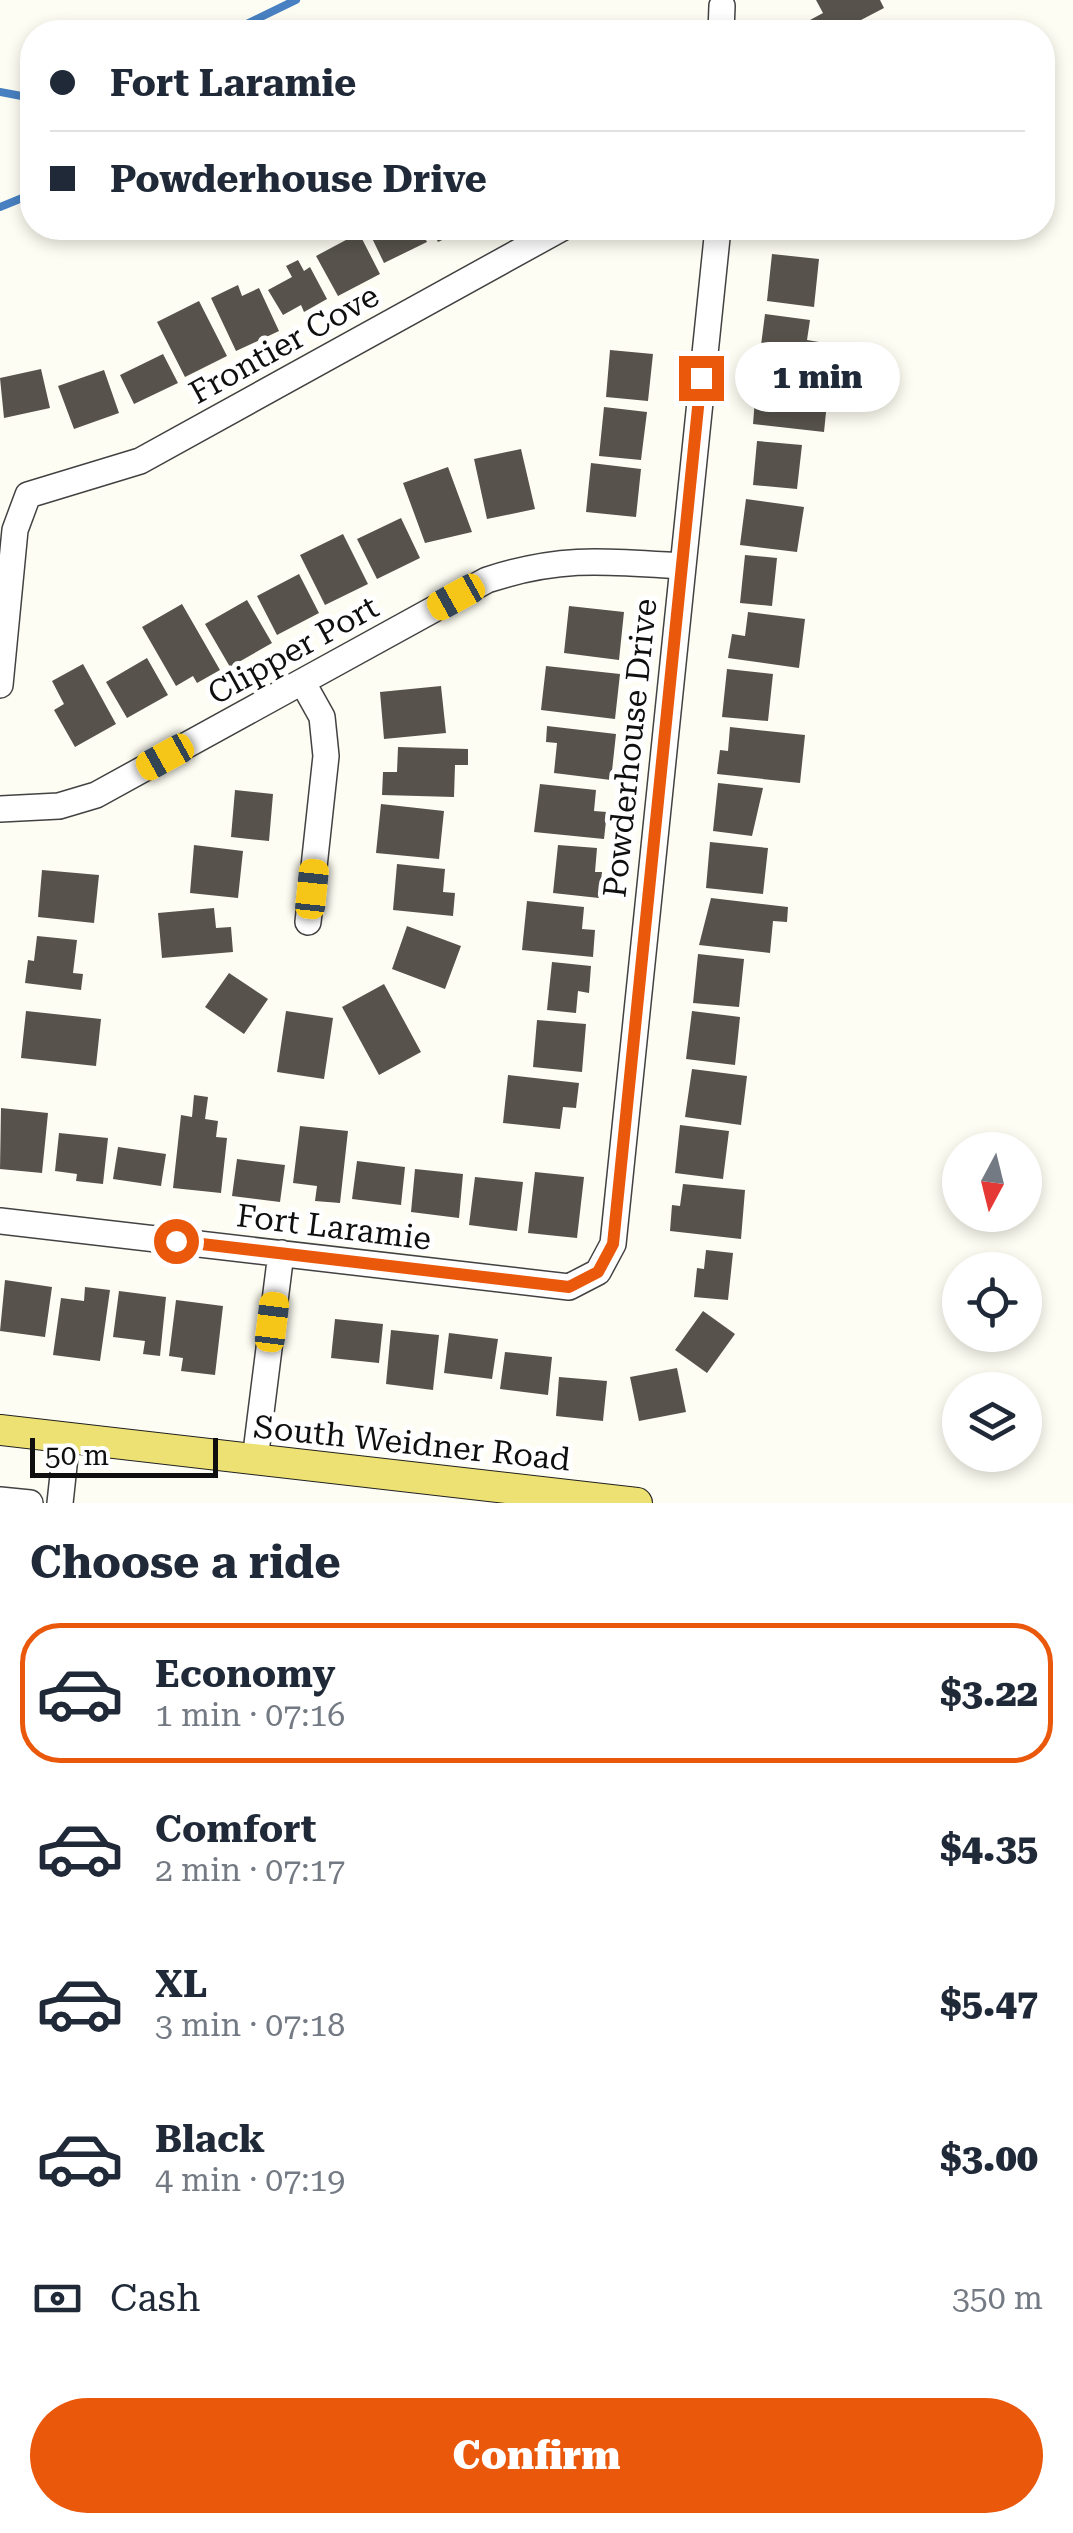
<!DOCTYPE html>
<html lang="en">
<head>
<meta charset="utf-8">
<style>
  body { margin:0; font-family:"Roboto Serif",serif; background:#f6f6f7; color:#1f2937; height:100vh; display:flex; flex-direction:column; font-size:38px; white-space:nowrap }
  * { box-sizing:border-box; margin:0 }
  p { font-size:32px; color:#747a83 }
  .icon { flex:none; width:55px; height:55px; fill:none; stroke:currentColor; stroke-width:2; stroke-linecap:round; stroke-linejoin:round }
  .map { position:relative; height:1503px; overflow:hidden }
  .drawer { display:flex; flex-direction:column; background:#fff; flex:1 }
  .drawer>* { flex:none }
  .hud { position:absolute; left:20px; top:20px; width:1035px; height:220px; border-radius:40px; box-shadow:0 5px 15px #0003; display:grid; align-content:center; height:220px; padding:0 30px; background:#fff }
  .needle { width:65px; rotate:187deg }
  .tools { position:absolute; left:942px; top:1132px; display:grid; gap:20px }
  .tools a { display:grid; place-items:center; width:100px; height:100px; border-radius:50%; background:#fff; box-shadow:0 5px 15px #0003; font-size:50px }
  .scale { position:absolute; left:30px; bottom:25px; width:188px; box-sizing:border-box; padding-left:10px; border:5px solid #0f0f0f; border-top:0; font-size:28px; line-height:35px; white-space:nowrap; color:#0f0f0f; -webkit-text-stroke:8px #fff; paint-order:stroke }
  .end { position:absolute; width:45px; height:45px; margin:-22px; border:12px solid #ea580c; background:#fff; box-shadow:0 0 0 5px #fff }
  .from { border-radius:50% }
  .bubble { position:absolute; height:70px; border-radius:35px; background:#fff; box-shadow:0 5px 15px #0003; font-size:32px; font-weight:800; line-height:70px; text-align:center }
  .car { position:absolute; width:30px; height:60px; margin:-30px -15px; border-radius:12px; box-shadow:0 0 8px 2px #0007; background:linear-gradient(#f5c518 24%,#345 0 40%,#f5c518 0 76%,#345 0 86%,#f5c518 0) }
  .hud b { display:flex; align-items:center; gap:35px; height:95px; font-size:38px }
  .hud b+b { border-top:2px solid #e0e1e3 }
  .hud i { width:25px; height:25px; background:#1f2937 }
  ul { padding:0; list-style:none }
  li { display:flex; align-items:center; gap:30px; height:140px; margin:0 20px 15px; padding:0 10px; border:5px solid transparent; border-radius:40px }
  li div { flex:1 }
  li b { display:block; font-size:38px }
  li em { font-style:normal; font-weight:800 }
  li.current { border-color:#ea580c }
  li>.icon { width:90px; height:90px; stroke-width:1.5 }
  h2 { padding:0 30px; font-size:45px; line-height:120px }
  .pay { display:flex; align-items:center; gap:25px; height:110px; padding:0 30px; font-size:38px }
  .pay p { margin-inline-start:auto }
  .primary-button { display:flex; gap:20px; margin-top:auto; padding:20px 30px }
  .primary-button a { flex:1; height:115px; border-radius:60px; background:#ea580c; color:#fff; font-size:40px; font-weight:800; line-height:115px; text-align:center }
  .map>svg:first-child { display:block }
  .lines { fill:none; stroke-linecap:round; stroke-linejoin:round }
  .stream { stroke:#4880c2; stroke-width:8 }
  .building { fill:#57524c }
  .minor-casing { stroke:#424242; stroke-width:28 }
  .major-casing { stroke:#202020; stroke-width:32 }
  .minor { stroke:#fff; stroke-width:25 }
  .major { stroke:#ede173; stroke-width:30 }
  .route { stroke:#ea580c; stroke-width:12 }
  .labels { text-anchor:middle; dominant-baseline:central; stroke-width:10; stroke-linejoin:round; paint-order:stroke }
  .street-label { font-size:32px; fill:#0f0f0f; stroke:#fff }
</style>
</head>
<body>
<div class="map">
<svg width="1073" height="1503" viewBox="0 0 1073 1503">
  <rect width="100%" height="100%" fill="#fefdf3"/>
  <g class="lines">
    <path class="stream" d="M230,32L296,0
      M0,92L32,98
      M0,207L32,194"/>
  </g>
  <path class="building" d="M816,0H880L884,8L838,32H817L810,20L823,13Z
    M383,228H420L427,242L384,263L370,234Z
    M431,228H468L438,242Z
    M359,233L380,274L338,296L316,256Z
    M772,254L819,259L814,307L767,301Z
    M298,260L304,271L310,267L327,299L304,312L301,305L283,315L268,290L292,277L286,266Z
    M238,285L242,296L259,288L279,331L236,351L211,298Z
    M199,301L227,356L185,377L157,322Z
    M765,314L810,320L807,340L825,343L822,369L759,361Z
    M610,350L653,354L648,401L606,397Z
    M163,354L178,383L134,404L120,375Z
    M41,369L50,408L4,418L0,378Z
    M104,370L119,413L74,429L58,386Z
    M772,377L829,383L824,432L753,424L755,399L770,401Z
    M604,407L647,412L641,460L599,456Z
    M757,441L802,445L797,489L753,485Z
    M521,449L535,509L487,519L474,459Z
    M591,463L641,469L636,517L586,512Z
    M448,467L472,532L425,543L403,483Z
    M746,499L804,507L797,552L740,545Z
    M401,518L420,558L377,579L357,539Z
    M343,534L368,584L325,605L300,555Z
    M745,555L777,558L772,606L740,603Z
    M299,574L319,613L277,635L257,596Z
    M247,600L272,643L230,667L205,624Z
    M182,604L220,670L197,683L193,676L176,686L142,627Z
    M569,606L624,612L619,660L564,653Z
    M748,612L805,619L799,668L728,658L732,634L745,636Z
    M147,658L168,695L127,718L106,682Z
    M83,664L116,724L75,747L54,710L64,704L52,681Z
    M546,666L620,674L615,719L541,710Z
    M727,669L773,674L768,721L722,717Z
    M441,686L446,733L384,739L380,692Z
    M547,726L616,734L611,780L554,773L557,743L546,742Z
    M730,727L805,735L800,783L717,774L720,750L728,751Z
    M398,747L468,749V765H455L454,797L382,795L383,772H397Z
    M718,783L763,788L752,836L713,831Z
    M540,784L596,790L594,811L607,812L604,839L534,832Z
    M235,790L273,794L269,841L231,837Z
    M381,804L444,811L439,859L376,853Z
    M710,842L768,848L763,894L706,888Z
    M194,845L243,851L238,898L190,893Z
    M558,845L597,848L595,872H602L599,898L553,893Z
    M397,864L445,869L443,892L455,893L453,916L393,910Z
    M42,870L99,875L94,923L38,917Z
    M711,898L788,907L787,922L773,921L770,953L699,945Z
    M527,901L584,907L582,929L595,930L593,957L522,950Z
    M214,908L216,928L231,927L233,952L162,958L158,913Z
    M407,926L461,946L445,989L392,969Z
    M37,936L77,940L73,973L83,974L81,990L25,983L28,960L34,961Z
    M698,954L744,959L739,1007L693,1003Z
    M552,962L591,966L589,993L578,991L576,1013L547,1010Z
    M229,973L268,999L244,1034L205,1007Z
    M384,984L421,1052L379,1075L342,1007Z
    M26,1011L101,1019L96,1066L21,1058Z
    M286,1011L333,1018L324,1079L277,1072Z
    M692,1011L740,1017L735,1065L686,1059Z
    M537,1020L586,1024L582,1072L533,1067Z
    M692,1069L747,1076L741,1125L685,1117Z
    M508,1075L579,1083L576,1108L563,1107L560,1129L503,1123Z
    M194,1095L208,1097L205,1119L218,1121L216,1137L227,1138L221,1193L173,1188L181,1115L192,1117Z
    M1,1108L48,1113L42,1173L0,1169Z
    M680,1125L729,1131L723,1179L675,1173Z
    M300,1126L348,1131L340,1203L315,1201L317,1186L293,1183Z
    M59,1133L108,1138L103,1184L76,1181L77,1174L55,1171Z
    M118,1147L166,1154L161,1186L113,1179Z
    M237,1159L285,1165L280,1202L232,1196Z
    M357,1161L405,1167L401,1205L352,1199Z
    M415,1169L463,1174L459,1218L411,1212Z
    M535,1172L584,1177L577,1238L528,1233Z
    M475,1177L523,1182L517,1231L469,1225Z
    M683,1184L745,1190L741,1239L670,1231L672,1205L680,1206Z
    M706,1250L733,1253L728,1300L694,1297L697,1268L704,1269Z
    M5,1280L52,1287L45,1337L0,1331Z
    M85,1287L110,1290L100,1361L53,1355L61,1298L84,1301Z
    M119,1291L166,1297L160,1356L143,1354L145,1341L113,1337Z
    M176,1300L223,1306L215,1375L181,1371L183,1358L169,1356Z
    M703,1311L735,1334L707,1373L675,1350Z
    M335,1319L383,1324L379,1363L331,1358Z
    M391,1330L439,1335L433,1390L386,1384Z
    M449,1333L498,1339L492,1379L444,1373Z
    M505,1352L552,1357L548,1395L500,1389Z
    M677,1368L686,1412L639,1421L630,1377Z
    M559,1377L607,1381L603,1421L556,1416Z"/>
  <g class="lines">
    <defs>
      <path id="minor" d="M721,32L722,6
        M303,683L322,717L326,756L308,922
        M0,685L15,530L28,495L140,461L562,228
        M0,809L59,806L96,795L487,580C560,556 605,561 680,566
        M0,1221L569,1287L598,1272L613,1244L718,228
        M255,1460L281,1253
        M0,1500L30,1503
        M60,1503L67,1438"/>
      <path id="major" d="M0,1430L637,1503"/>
    </defs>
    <use href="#minor" class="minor-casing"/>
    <use href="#major" class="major-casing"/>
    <use href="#minor" class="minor"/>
    <use href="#major" class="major"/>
  </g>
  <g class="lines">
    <path class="route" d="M176,1241L569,1287L598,1272L613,1244L701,378"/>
  </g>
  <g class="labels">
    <g class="street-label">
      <text transform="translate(284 344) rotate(-29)">Frontier Cove</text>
      <text transform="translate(293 650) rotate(-29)">Clipper Port</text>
      <text transform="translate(630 748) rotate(-84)">Powderhouse Drive</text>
      <text transform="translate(334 1227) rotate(7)">Fort Laramie</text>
      <text transform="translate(412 1443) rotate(6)">South Weidner Road</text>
    </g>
  </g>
</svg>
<div class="tools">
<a><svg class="needle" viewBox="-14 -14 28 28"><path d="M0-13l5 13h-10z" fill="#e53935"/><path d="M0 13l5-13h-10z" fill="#747a83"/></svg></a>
<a><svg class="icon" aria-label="locate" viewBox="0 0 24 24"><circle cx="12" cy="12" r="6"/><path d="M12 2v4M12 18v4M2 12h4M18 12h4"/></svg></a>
<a><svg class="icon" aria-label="layers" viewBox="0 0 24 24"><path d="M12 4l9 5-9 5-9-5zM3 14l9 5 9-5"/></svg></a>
</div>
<div class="scale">50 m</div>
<i class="end from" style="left:176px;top:1241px"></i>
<i class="end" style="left:701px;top:378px"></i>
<div class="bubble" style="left:735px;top:342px;width:165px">1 min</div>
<i class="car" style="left:456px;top:597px;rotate:241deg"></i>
<i class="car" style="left:165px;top:757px;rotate:241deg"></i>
<i class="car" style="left:312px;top:889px;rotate:6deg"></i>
<i class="car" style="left:272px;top:1322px;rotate:7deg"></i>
<div class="hud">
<b><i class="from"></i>Fort Laramie</b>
<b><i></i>Powderhouse Drive</b>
</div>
</div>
<section class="drawer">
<h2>Choose a ride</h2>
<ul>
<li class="current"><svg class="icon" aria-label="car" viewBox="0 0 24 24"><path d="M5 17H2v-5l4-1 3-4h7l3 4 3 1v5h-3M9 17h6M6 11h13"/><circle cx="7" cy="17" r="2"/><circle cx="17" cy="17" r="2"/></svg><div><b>Economy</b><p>1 min · 07:16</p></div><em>$3.22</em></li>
<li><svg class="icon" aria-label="car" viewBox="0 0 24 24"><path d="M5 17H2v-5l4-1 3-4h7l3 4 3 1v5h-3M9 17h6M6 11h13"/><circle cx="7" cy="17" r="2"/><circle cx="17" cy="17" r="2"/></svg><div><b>Comfort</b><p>2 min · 07:17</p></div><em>$4.35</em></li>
<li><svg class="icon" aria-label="car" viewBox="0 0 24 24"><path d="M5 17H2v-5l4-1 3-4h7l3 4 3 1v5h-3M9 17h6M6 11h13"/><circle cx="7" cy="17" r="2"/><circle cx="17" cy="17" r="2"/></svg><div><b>XL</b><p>3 min · 07:18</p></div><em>$5.47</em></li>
<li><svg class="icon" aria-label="car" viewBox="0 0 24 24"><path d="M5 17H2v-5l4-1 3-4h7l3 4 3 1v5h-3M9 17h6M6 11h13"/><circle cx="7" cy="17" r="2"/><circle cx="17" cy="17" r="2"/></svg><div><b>Black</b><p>4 min · 07:19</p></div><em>$3.00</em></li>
</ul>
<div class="pay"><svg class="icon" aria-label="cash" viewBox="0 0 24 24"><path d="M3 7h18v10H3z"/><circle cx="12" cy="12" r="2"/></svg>Cash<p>350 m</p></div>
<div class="primary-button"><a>Confirm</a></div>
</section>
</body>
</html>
